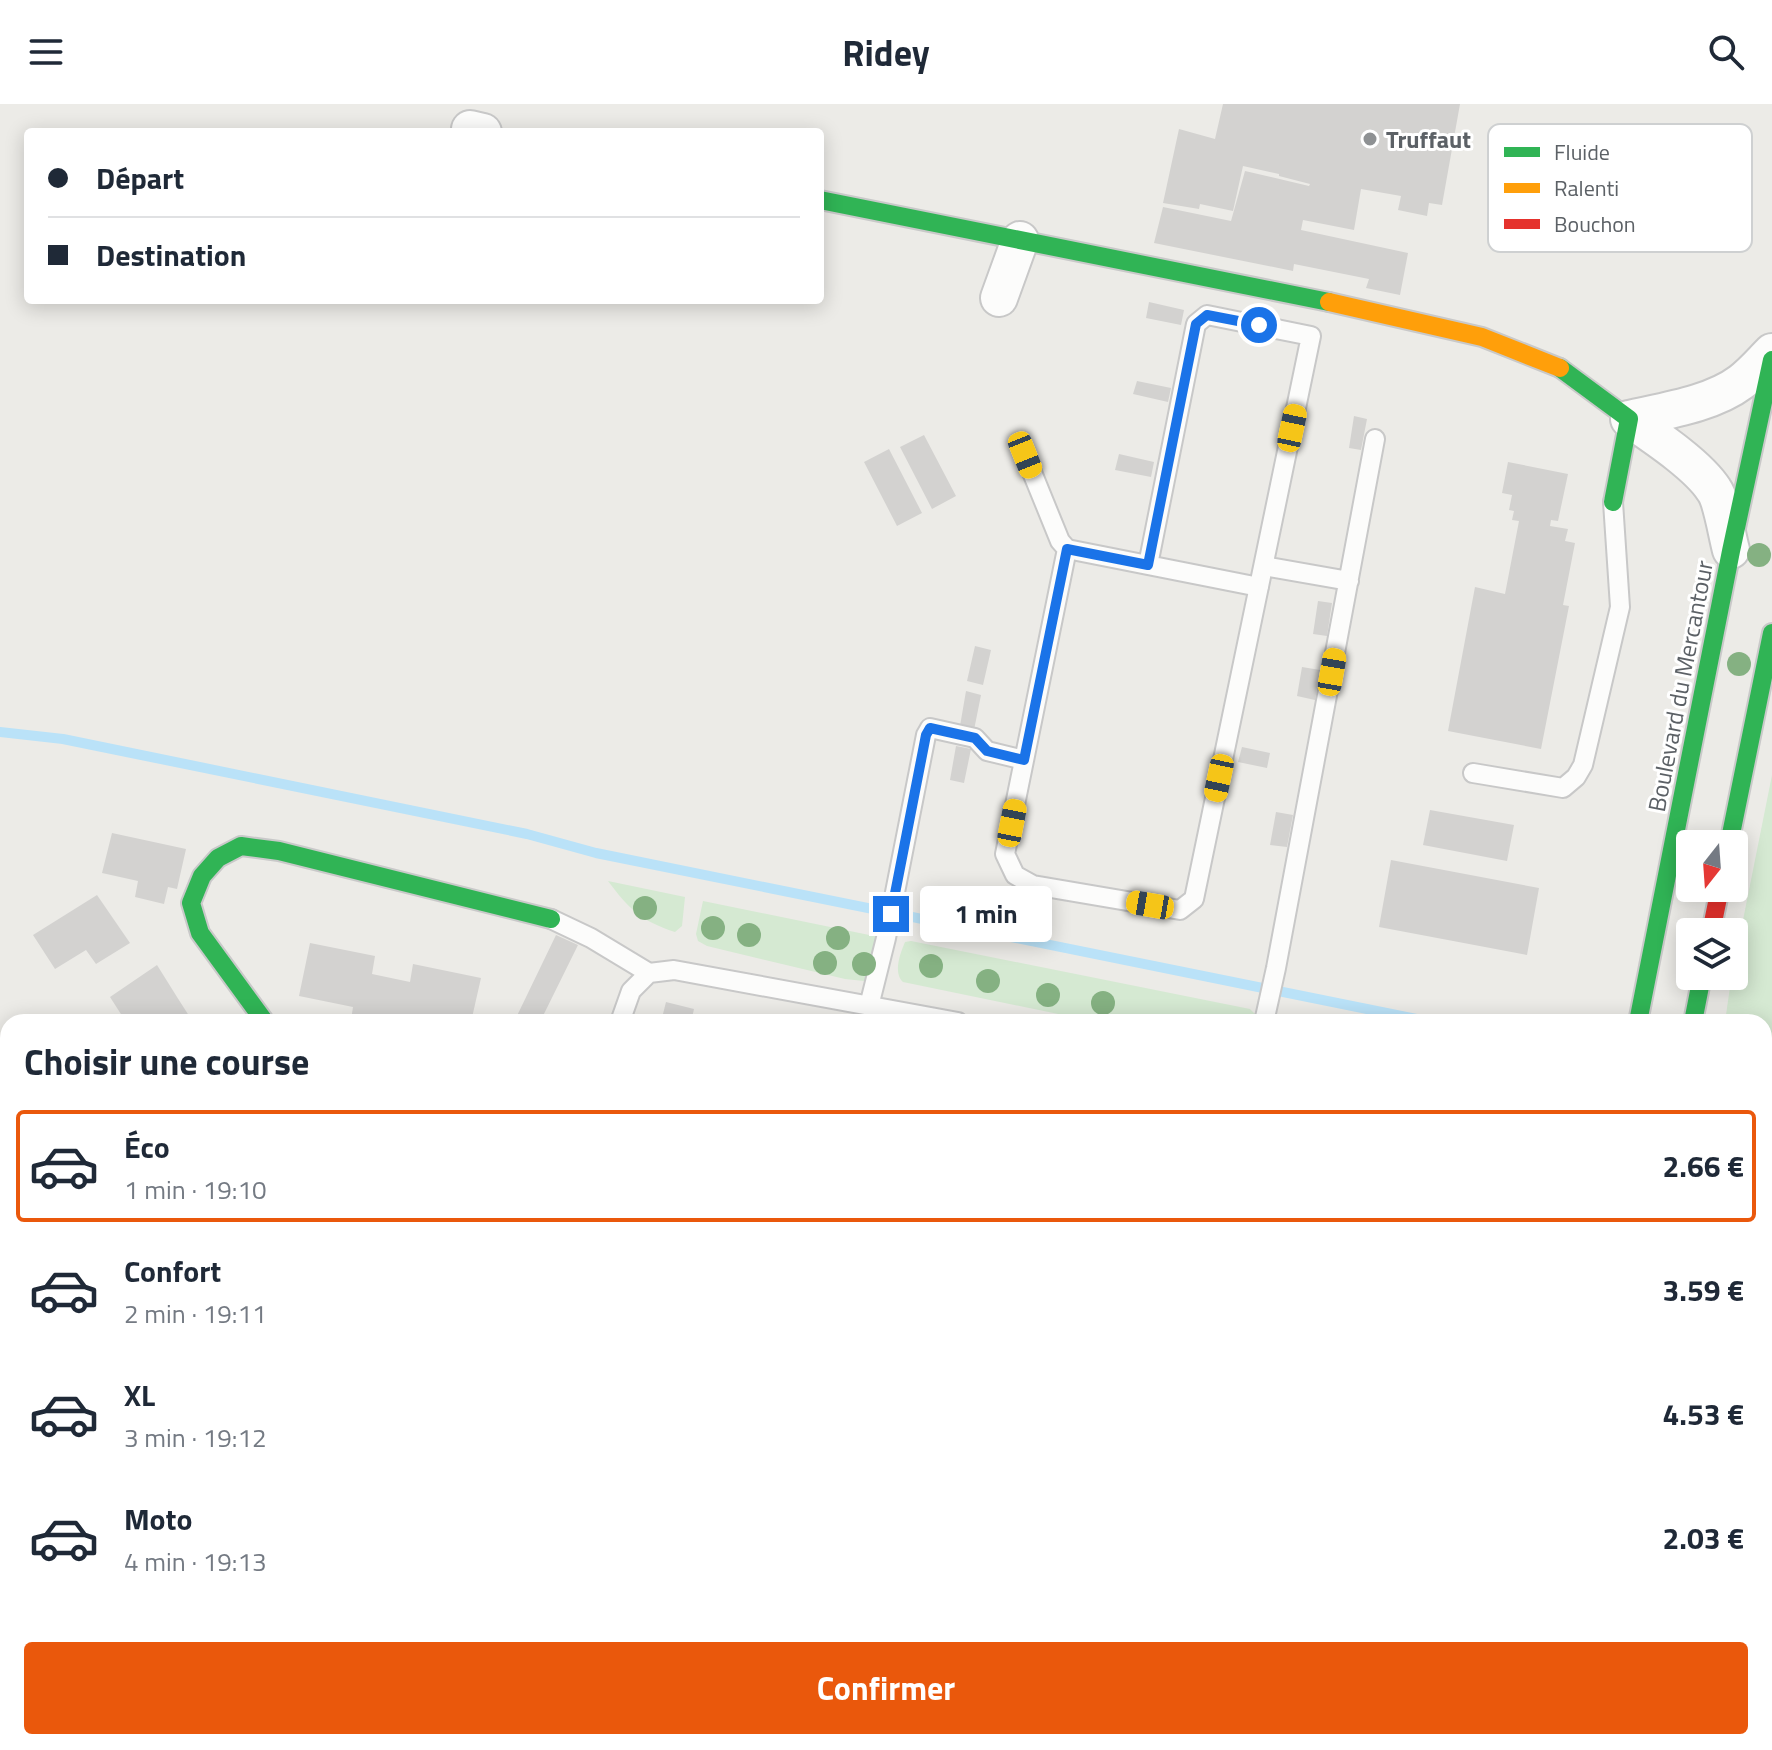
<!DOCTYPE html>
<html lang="fr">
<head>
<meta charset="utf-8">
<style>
  body { margin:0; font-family:"Titillium Web",sans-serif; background:#f6f6f7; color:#1f2937; height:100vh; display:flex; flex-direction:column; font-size:30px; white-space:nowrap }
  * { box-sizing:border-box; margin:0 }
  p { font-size:26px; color:#747a83 }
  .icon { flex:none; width:44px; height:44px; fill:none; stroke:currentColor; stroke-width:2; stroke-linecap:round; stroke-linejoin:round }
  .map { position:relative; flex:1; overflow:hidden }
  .sheet { position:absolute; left:0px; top:910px; width:1772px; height:736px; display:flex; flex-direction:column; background:#fff; border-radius:24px 24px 0 0; box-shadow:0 4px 20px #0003 }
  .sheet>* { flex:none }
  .hud { position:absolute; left:24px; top:24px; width:800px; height:176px; border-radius:8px; box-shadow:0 4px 20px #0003; display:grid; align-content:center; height:176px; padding:0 24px; background:#fff }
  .needle { width:52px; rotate:197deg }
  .tools { position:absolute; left:1676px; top:726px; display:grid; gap:16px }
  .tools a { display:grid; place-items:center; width:72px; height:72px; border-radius:8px; background:#fff; box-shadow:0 4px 20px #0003; font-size:40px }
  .end { position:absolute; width:36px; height:36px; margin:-18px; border:10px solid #1a73e8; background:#fff; box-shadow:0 0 0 4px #fff }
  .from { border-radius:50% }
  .bubble { position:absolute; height:56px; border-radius:8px; background:#fff; box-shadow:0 4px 20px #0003; font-size:26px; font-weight:700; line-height:56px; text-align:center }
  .car { position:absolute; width:24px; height:48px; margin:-24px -12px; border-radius:10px; box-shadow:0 0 6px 2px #0007; background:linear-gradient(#f5c518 24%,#345 0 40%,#f5c518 0 76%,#345 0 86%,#f5c518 0) }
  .hud b { display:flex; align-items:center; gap:28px; height:76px; font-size:30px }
  .hud b+b { border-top:2px solid #e0e1e3 }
  .hud i { width:20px; height:20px; background:#1f2937 }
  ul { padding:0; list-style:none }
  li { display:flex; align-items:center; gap:24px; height:112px; margin:0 16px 12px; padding:0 8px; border:4px solid transparent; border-radius:8px }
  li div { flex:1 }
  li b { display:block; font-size:30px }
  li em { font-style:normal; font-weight:700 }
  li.active { border-color:#ea580c }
  li>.icon { width:72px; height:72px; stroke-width:1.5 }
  h2 { padding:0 24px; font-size:36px; line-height:96px }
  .primary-button { display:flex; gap:16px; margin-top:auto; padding:16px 24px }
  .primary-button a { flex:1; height:92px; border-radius:8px; background:#ea580c; color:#fff; font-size:32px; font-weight:700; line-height:92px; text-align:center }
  header { display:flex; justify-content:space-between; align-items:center; height:104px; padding:0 24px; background:#fff; font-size:36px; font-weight:700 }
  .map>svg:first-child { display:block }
  .green { fill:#d5e9d2 }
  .water { fill:#bae2f8 }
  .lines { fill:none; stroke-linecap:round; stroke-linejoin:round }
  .stream { stroke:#bae2f8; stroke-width:10 }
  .building { fill:#d3d2d0 }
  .lane-casing { stroke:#c8c8c8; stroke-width:22 }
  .street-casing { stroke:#c8c8c8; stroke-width:40 }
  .fast-casing { stroke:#c9c9c9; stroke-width:22 }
  .slow-casing { stroke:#c9c9c9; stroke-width:22 }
  .jam-casing { stroke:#c9c9c9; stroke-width:22 }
  .lane { stroke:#fcfcfb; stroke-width:18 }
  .street { stroke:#fcfcfb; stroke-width:36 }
  .fast { stroke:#30b455; stroke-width:18 }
  .slow { stroke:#ff9f0a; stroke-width:18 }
  .jam { stroke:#e5322d; stroke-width:18 }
  .rail { stroke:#e3e3e3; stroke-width:6; stroke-dasharray:2 10; stroke-linecap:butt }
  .tree { fill:#85b182 }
  .route { stroke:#1a73e8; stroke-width:10 }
  .poi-dot { fill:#8e9193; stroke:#fff; stroke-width:3 }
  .labels { text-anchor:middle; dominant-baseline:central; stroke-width:6; stroke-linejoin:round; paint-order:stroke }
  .poi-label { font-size:24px; font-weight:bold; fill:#5c6166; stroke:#fff; text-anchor:start }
  .street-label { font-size:24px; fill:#5c6166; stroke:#fff }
  .key { fill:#fff; stroke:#ced0d1; stroke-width:2 }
  .key-label { font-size:22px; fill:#5c6166 }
</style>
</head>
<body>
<header><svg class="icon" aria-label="menu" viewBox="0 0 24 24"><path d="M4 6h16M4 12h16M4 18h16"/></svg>Ridey<svg class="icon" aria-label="search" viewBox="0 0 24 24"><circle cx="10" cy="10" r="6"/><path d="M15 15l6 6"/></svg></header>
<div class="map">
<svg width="1772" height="1646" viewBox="0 0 1772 1646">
  <rect width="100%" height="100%" fill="#ecebe7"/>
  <path class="green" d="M1772,671V1466L1764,1487V918H1725L1731,876L1732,872H1734V861Z
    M608,777L685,793L682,822L675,828C641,817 629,805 608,777Z
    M703,797L879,833L871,873L864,877L845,875L707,842L698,837L696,830Z
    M911,837L1250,905L1256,911L1254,918H1097L903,878C893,869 900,850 905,838Z
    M1582,1638H1721L1719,1646H1581Z"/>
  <path class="water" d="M1772,1466V1646H1719L1721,1638H1764V1487Z"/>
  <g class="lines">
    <path class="stream" d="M0,628L63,635L527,730L596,749L1431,918
      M1764,986L1772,988"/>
  </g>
  <path class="building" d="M1223,0H1460L1442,101L1429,99L1427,112L1398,106L1401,92L1361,85L1354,126L1303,116L1301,126L1408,149L1400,191L1366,184L1369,175L1294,160L1293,167L1154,139L1163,103L1231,117L1245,67L1309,82L1310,80L1279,72V70L1243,62L1233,107L1200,100L1199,105L1163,99L1179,25L1215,35Z
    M1149,198L1184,206L1181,221L1146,214Z
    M1137,277L1171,284L1168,298L1133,290Z
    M1354,312L1367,315L1361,346L1349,344Z
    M924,331L956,392L932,405L900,343Z
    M889,345L922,409L897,422L864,358Z
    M1119,350L1154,358L1151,373L1115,366Z
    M1508,358L1568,370L1558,417L1551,416L1550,422L1568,425L1565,437L1575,439L1563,501L1569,502L1541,645L1448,627L1475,483L1505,490L1519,417L1512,416L1514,407L1509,406L1512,391L1502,389Z
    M1318,497L1332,499L1327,532L1313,530Z
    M975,542L991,546L983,581L967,577Z
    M1302,563L1320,566L1315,596L1297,592Z
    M966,587L981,591L974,626L960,622Z
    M956,642L971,645L964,679L950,676Z
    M1242,643L1270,649L1267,664L1238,658Z
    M1430,706L1514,721L1507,757L1423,741Z
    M1276,708L1293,711L1287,743L1270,741Z
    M112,729L186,745L177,785L168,783L164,800L135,793L138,777L102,769Z
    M1391,756L1539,784L1527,851L1379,823Z
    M97,791L130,839L96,860L86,846L55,865L33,831Z
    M556,831L578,841L540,918H514Z
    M310,839L375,852L372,870L410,878L413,860L481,874L471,918H426L416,916V918H358L351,916L353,903L299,892Z
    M157,861L177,893L193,918H126L110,893Z
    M666,898L694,905L691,918H661Z
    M486,1638H513L518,1646H474Z
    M602,1638H652L657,1646H590Z"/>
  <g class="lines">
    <defs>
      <path id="lane" d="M1025,351L1060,437L1067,445L1259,483
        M1067,445L1005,750L1015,771L1033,781L1180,806L1194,795L1311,232L1207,211L1196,220L1148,461
        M1264,462L1349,477
        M1473,669L1563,684L1576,673L1583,661L1620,503L1613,398
        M551,815L591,834L649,869
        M869,902L886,834L926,631L930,624L975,634L987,647L1024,656
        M620,918L631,887L649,869L674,866L958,918
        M1264,918L1276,864L1375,335
        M0,1561L8,1562
        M237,1638L247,1646
        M363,1638L368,1646
        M741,1639V1638
        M869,1646L870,1638
        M1102,1646L1103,1638
        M1288,1646L1289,1638"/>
      <path id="street" d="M470,25L483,28
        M999,194L1020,136
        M1629,315C1654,332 1698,361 1714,386C1722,397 1727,432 1731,446
        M1629,315C1664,307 1712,300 1741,278C1752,270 1762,258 1772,248
        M702,1638L707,1646"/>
      <path id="fast" d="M820,96L1329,198
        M1560,264L1629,315L1613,398
        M1729,740L1772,529
        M265,918L200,829L191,799L202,772L218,754L241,742L279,747L551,815
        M1638,918L1731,447L1772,256
        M1693,918L1702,872
        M1548,1646L1550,1638"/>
      <path id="slow" d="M1329,198L1482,233L1560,264"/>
      <path id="jam" d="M1711,828L1720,784
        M1497,1646L1499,1638"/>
    </defs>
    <use href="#lane" class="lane-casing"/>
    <use href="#street" class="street-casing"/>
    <use href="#fast" class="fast-casing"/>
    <use href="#slow" class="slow-casing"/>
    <use href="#jam" class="jam-casing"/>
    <use href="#lane" class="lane"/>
    <use href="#street" class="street"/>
    <use href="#fast" class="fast"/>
    <use href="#slow" class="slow"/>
    <use href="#jam" class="jam"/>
    <path class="rail" d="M0,951L8,966
      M407,1638L412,1646
      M444,1638L450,1646"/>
  </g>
  <g class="tree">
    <circle cx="1759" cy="451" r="12"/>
    <circle cx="1739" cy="560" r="12"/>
    <circle cx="645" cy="804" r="12"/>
    <circle cx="713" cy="824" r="12"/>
    <circle cx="749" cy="831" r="12"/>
    <circle cx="838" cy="834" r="12"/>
    <circle cx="825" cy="859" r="12"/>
    <circle cx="864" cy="860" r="12"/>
    <circle cx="931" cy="862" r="12"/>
    <circle cx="988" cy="877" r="12"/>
    <circle cx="1048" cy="891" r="12"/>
    <circle cx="1103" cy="899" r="12"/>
  </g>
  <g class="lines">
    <path class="route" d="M891,810L926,631L930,624L975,634L987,647L1024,656L1067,445L1148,461L1196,220L1207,211L1259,221"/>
  </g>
  <circle class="poi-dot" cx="1370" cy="35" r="8"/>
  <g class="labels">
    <g class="poi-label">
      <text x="1386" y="35">Truffaut</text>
    </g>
    <g class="street-label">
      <text transform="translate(1680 582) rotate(-79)">Boulevard du Mercantour</text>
    </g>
  </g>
  <rect x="1488" y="20" width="264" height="128" rx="12" class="key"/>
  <rect x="1504" y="43" width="36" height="10" fill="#30b455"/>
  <rect x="1504" y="79" width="36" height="10" fill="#ff9f0a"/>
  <rect x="1504" y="115" width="36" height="10" fill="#e5322d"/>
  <g class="key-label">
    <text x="1554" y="56">Fluide</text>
    <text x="1554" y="92">Ralenti</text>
    <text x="1554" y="128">Bouchon</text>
  </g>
</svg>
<div class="tools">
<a><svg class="needle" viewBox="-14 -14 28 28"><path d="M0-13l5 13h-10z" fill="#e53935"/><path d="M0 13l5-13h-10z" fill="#747a83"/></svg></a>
<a><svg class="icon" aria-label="layers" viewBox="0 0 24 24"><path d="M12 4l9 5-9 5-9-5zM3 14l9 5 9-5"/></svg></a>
</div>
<i class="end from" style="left:1259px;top:221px"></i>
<i class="end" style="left:891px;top:810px"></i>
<div class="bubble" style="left:920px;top:782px;width:132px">1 min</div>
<i class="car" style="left:1292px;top:324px;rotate:12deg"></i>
<i class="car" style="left:1025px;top:351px;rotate:158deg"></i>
<i class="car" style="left:1332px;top:568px;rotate:10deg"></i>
<i class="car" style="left:1219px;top:674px;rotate:192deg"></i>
<i class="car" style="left:1012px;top:719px;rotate:11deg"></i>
<i class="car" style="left:1150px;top:801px;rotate:280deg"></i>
<div class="hud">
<b><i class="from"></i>Départ</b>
<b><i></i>Destination</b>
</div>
<section class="sheet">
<h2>Choisir une course</h2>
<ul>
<li class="active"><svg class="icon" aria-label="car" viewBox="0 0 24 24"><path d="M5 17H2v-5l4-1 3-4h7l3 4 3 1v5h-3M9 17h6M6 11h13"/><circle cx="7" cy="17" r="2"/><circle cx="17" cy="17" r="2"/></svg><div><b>Éco</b><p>1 min · 19:10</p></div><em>2.66 €</em></li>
<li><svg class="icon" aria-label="car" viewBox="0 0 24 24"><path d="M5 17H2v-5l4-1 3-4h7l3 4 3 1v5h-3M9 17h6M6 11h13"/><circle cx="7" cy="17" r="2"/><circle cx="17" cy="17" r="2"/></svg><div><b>Confort</b><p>2 min · 19:11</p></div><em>3.59 €</em></li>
<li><svg class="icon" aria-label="car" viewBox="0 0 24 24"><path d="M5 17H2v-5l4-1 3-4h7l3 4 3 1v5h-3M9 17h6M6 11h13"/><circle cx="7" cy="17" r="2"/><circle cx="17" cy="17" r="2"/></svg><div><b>XL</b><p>3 min · 19:12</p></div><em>4.53 €</em></li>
<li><svg class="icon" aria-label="car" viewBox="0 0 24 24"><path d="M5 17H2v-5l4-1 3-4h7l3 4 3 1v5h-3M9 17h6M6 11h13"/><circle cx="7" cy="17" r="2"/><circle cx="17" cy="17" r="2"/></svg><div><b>Moto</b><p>4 min · 19:13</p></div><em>2.03 €</em></li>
</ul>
<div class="primary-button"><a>Confirmer</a></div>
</section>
</div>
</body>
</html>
